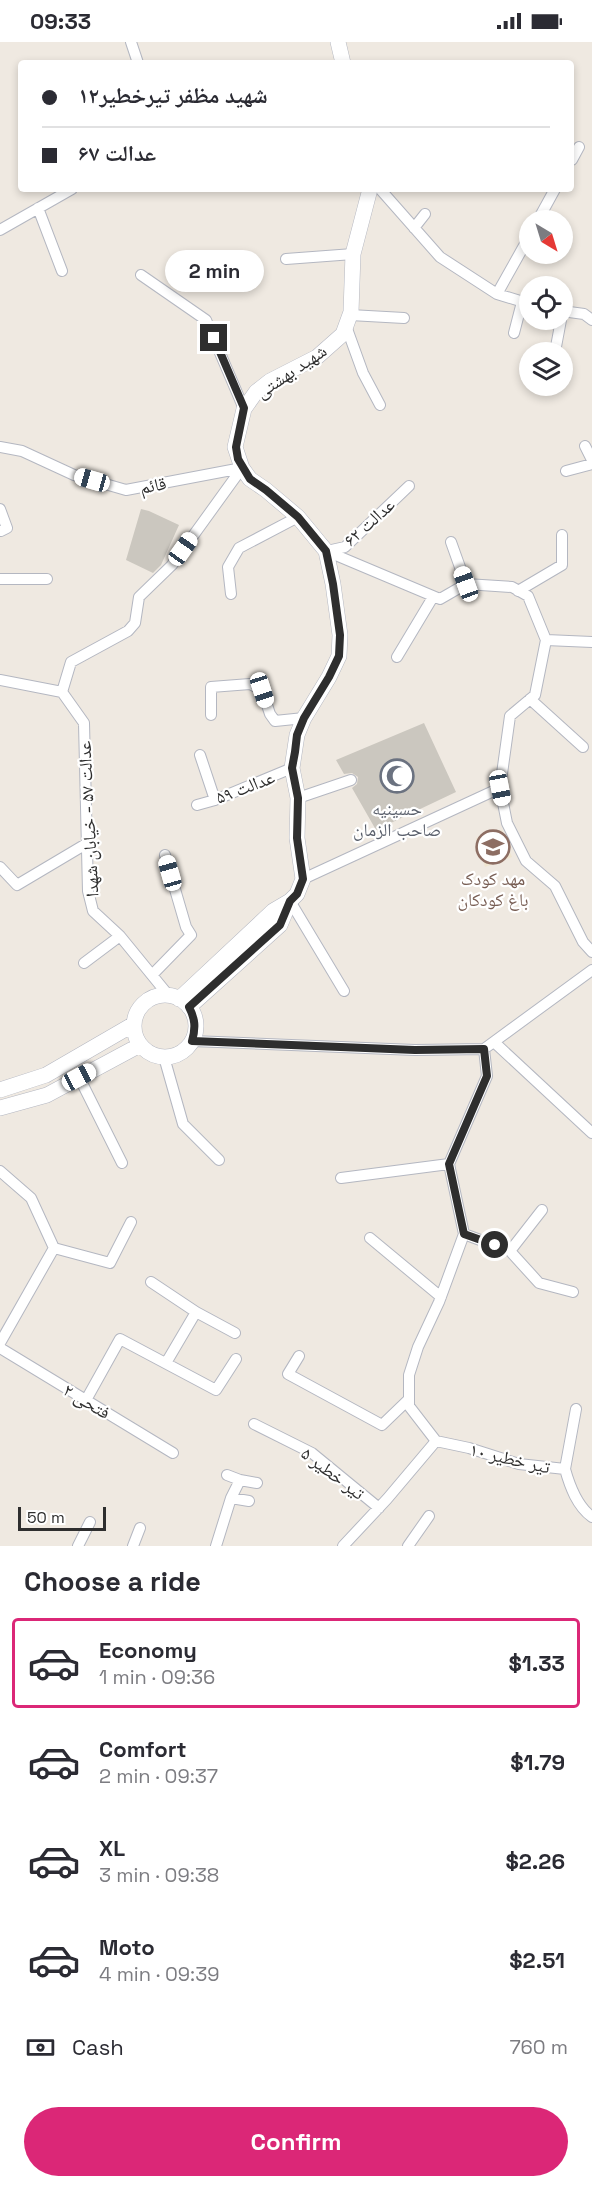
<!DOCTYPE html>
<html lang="en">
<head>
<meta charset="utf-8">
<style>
  body { margin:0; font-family:"Space Grotesk","Noto Naskh Arabic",sans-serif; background:#f2f2f3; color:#2b2b33; height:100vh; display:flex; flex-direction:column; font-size:22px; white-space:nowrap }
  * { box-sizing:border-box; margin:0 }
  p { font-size:20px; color:#7c7c81 }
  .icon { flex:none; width:33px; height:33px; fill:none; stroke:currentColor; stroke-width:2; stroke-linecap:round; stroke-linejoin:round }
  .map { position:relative; height:1504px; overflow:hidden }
  .details { display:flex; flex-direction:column; background:#fff; flex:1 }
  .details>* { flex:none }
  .guide { position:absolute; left:18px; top:18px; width:556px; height:132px; border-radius:6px; box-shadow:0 3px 9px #0003; display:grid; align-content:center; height:132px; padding:0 24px; background:#fff }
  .needle { width:39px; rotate:142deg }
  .controls { position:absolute; left:519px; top:168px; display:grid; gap:12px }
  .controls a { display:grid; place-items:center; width:54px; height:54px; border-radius:50%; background:#fff; box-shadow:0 3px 9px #0003; font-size:30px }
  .scale { position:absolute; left:18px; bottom:15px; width:88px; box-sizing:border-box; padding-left:6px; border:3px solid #2e2e2e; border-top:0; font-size:16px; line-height:21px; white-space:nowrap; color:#2e2e2e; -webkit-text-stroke:4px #fff; paint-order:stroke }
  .end { position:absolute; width:27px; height:27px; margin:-14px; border:8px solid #2e2e2e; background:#fff; box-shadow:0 0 0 3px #fff }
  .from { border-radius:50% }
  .bubble { position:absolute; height:42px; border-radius:21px; background:#fff; box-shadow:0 3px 9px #0003; font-size:20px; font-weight:800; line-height:42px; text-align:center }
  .car { position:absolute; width:18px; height:36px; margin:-18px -9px; border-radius:8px; box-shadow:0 0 4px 2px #0007; background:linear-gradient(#fff 24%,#345 0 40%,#fff 0 76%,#345 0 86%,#fff 0) }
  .guide b { display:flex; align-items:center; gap:21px; height:57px; font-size:22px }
  .guide b+b { border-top:2px solid #e1e1e2 }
  .guide i { width:15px; height:15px; background:#2b2b33 }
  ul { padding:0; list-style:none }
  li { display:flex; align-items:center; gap:18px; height:90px; margin:0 12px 9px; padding:0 12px; border:3px solid transparent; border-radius:6px }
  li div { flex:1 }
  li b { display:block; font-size:22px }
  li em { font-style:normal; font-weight:800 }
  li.active { border-color:#db2777 }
  li>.icon { width:54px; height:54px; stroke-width:1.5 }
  h2 { padding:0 24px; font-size:27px; line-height:72px }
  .pay { display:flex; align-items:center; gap:15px; height:66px; padding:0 24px; font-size:22px }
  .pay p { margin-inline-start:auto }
  .cta { display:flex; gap:12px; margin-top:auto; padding:12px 24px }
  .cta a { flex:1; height:69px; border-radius:36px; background:#db2777; color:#fff; font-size:24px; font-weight:800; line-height:69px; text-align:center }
  .status { display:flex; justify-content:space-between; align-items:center; height:42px; padding:0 30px; background:#fff; direction:ltr }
  .status svg { height:16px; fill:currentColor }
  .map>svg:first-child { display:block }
  .education { fill:#f0e6d1 }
  .building { fill:#cbc7bf }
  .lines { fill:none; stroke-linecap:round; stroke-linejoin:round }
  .minor-casing { stroke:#b4b7c1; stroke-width:12 }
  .secondary-casing { stroke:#b4b7c1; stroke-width:16 }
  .minor { stroke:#fff; stroke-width:10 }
  .secondary { stroke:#fff; stroke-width:15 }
  .route { stroke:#2e2e2e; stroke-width:8 }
  .labels { text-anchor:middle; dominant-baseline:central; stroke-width:4.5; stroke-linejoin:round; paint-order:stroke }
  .street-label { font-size:18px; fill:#2e2e2e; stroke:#fff }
  .worship-label { font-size:18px; fill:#5b616d; stroke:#fff }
  .education-label { font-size:18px; fill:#785e54; stroke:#fff }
</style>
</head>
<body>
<div class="status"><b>09:33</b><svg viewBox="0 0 49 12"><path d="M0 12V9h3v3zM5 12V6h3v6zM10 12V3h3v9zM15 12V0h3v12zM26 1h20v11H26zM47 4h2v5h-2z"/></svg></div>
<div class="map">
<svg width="592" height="1504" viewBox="0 0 592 1504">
  <rect width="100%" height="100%" fill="#efe9e1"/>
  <path class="education" d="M502,788L512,815L485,825L476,796Z"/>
  <path class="building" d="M141,467L149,469L179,483L161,523L153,531L126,518Z
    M424,681L456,750L376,788L352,746L357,742L358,735L352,731L344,732L336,718Z"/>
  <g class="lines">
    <defs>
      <path id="minor" d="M131,0L138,21
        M572,118L579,105
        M380,147L440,215L497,252L530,262
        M38,166L62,229
        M538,178L555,147
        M414,186L425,172
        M0,188L72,147
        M286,217L353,212
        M141,233L206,278L244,367
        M497,252L530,193
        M562,269L584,272L592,278
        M350,273L404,276
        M346,284L363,331L380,363
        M514,291L522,260
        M555,310L561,278
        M585,404L592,418
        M0,405L22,409L74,433L126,448L242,426
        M566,429L592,422
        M0,467L7,486L1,489
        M451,500L466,542
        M326,509L440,557L466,542L512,545L528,554L546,598L535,653L510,674L500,746L507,781L526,819L555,844L583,900L592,910
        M327,509L345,505L409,444
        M0,537H47
        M518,549L562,523V493
        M231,552L228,525L239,506L298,475
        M546,598L592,600
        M397,615L433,555
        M0,638L62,650
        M62,650L84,681L88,849L93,869L120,894L169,954
        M62,650L71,620L128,589L135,581L139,555L172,523L242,426
        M530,657L583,705
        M211,673V645L250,642L262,648L270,672L275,679L304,676
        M200,713L215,758
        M298,756L351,738
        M197,763L215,758L292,726
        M0,825L17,843L86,802
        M303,837L500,746
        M290,859L344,949
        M84,921L120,894
        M153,932L191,893L186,885L165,813
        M192,999L415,1008L484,1007L592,928
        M494,1000L592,1091
        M164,1015L183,1082L219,1118
        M79,1035L122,1121
        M0,1129L31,1156L54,1206
        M341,1136L449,1122
        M464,1192L510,1209L539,1241L573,1250
        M370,1196L441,1255
        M54,1206L110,1221L131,1180
        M510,1209L542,1168
        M151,1240L196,1270L235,1291
        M0,1301L54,1206
        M0,1306L173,1411
        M299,1314L288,1332L382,1383L409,1357
        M166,1321L196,1270
        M86,1358L120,1297L216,1348L236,1317
        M254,1382L312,1411L379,1466
        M436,1399L469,1406L519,1422L565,1427C570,1445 577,1464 592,1475
        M565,1427L576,1367
        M227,1433L240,1438
        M231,1456L249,1459
        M78,1504L90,1480
        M133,1504L140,1486
        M216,1504L231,1456L240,1438L257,1441
        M343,1504L387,1457L436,1399L409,1364V1333L418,1305L439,1260L464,1192L449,1122L487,1034L484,1007
        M408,1504L429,1474"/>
      <path id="secondary" d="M338,0L343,21
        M134 984a31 31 0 1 1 62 0a31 31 0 1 1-62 0Z
        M179,957L273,869L290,859L297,852L303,837L297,796L298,756L292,726L297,693L304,676L329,635L339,614L340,593L333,542L326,509L298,475L266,448L250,437L242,426L235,405L244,367L256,350L270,339L317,315L343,292L351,270L353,212L370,147
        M189,965L280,883L290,859
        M0,1048L46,1033L134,982
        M0,1066L47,1053L140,1003"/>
    </defs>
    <use href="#minor" class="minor-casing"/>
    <use href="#secondary" class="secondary-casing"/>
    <use href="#minor" class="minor"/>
    <use href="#secondary" class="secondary"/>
  </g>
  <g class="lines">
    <path class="route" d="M214,296L244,366L236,405L238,417L250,437L266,448L298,475L326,509L333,542L340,593L339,614L329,635L304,676L297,693L295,710L292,726L298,756L297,796L303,837L297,852L290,859L280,883L189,965C195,977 196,985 192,999L415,1008L484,1007L487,1034L449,1122L464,1192L495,1203"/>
  </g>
  <defs>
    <symbol id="mosque-ring" viewBox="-11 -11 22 22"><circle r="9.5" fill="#fff" stroke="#6b7280" stroke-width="1.5"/><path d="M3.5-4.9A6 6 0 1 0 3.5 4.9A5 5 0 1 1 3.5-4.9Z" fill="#6b7280"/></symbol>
    <symbol id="school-ring" viewBox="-11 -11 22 22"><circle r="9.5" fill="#fff" stroke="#8d6e63" stroke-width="1.5"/><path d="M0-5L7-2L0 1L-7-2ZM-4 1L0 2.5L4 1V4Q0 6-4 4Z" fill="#8d6e63"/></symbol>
  </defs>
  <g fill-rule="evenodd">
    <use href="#mosque-ring" x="378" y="715" width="38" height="38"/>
    <use href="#school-ring" x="474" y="786" width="38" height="38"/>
  </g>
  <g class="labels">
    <g class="street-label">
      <text transform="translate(291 329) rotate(-34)">شهید بهشتی</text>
      <text transform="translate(153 443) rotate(-11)">قائم</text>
      <text transform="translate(369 480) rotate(-42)">عدالت ۶۲</text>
      <text transform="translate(245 745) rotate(-21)">عدالت ۵۹</text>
      <text transform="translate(88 777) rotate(-93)">عدالت ۵۷ - خیابان شهدا</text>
      <text transform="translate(87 1359) rotate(31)">فتحی ۲</text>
      <text transform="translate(510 1416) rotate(13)">تیر خطیر ۱۰</text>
      <text transform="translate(333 1431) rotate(37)">تیر خطیر ۵</text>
    </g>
    <g class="worship-label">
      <text x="397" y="766">حسینیه<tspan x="397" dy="21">صاحب الزمان</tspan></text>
    </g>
    <g class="education-label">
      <text x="493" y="836">مهد کودک<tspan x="493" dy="21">باغ کودکان</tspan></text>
    </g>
  </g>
</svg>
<div class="controls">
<a><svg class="needle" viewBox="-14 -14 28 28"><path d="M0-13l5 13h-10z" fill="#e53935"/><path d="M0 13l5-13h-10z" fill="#7c7c81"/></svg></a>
<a><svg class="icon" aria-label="locate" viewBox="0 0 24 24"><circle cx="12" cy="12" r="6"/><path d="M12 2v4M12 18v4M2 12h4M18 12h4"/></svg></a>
<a><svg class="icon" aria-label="layers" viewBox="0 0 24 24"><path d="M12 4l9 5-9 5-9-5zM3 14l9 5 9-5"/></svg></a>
</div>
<div class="scale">50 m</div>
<i class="end from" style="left:495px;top:1203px"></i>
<i class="end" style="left:214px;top:296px"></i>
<div class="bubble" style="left:165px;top:208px;width:99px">2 min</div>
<i class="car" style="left:92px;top:438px;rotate:286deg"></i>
<i class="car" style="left:183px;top:507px;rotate:35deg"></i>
<i class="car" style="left:466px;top:542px;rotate:340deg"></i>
<i class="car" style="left:262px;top:648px;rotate:162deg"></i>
<i class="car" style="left:500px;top:746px;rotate:169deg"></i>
<i class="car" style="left:170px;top:831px;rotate:344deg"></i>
<i class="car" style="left:79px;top:1035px;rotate:62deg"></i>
<div class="guide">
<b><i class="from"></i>شهید مظفر تیرخطیر۱۲</b>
<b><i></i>عدالت ۶۷</b>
</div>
</div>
<section class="details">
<h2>Choose a ride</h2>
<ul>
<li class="active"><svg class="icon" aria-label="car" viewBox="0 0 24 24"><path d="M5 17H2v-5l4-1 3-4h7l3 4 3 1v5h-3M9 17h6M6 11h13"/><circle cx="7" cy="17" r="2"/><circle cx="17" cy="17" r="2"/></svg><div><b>Economy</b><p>1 min · 09:36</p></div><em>$1.33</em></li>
<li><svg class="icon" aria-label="car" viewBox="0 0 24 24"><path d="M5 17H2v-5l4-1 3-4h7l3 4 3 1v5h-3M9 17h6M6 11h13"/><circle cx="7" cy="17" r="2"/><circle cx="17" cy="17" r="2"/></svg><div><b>Comfort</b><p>2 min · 09:37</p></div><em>$1.79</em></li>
<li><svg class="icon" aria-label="car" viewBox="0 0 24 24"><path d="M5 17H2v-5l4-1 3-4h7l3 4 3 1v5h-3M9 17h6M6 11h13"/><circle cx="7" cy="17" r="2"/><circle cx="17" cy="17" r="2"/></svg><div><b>XL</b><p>3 min · 09:38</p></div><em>$2.26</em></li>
<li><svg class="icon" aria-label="car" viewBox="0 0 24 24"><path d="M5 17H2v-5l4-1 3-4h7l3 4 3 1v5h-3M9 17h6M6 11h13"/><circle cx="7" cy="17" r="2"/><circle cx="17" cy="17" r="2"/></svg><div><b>Moto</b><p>4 min · 09:39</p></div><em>$2.51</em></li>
</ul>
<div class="pay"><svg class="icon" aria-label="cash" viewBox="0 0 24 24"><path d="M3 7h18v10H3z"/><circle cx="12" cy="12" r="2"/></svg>Cash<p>760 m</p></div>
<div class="cta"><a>Confirm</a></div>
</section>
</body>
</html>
